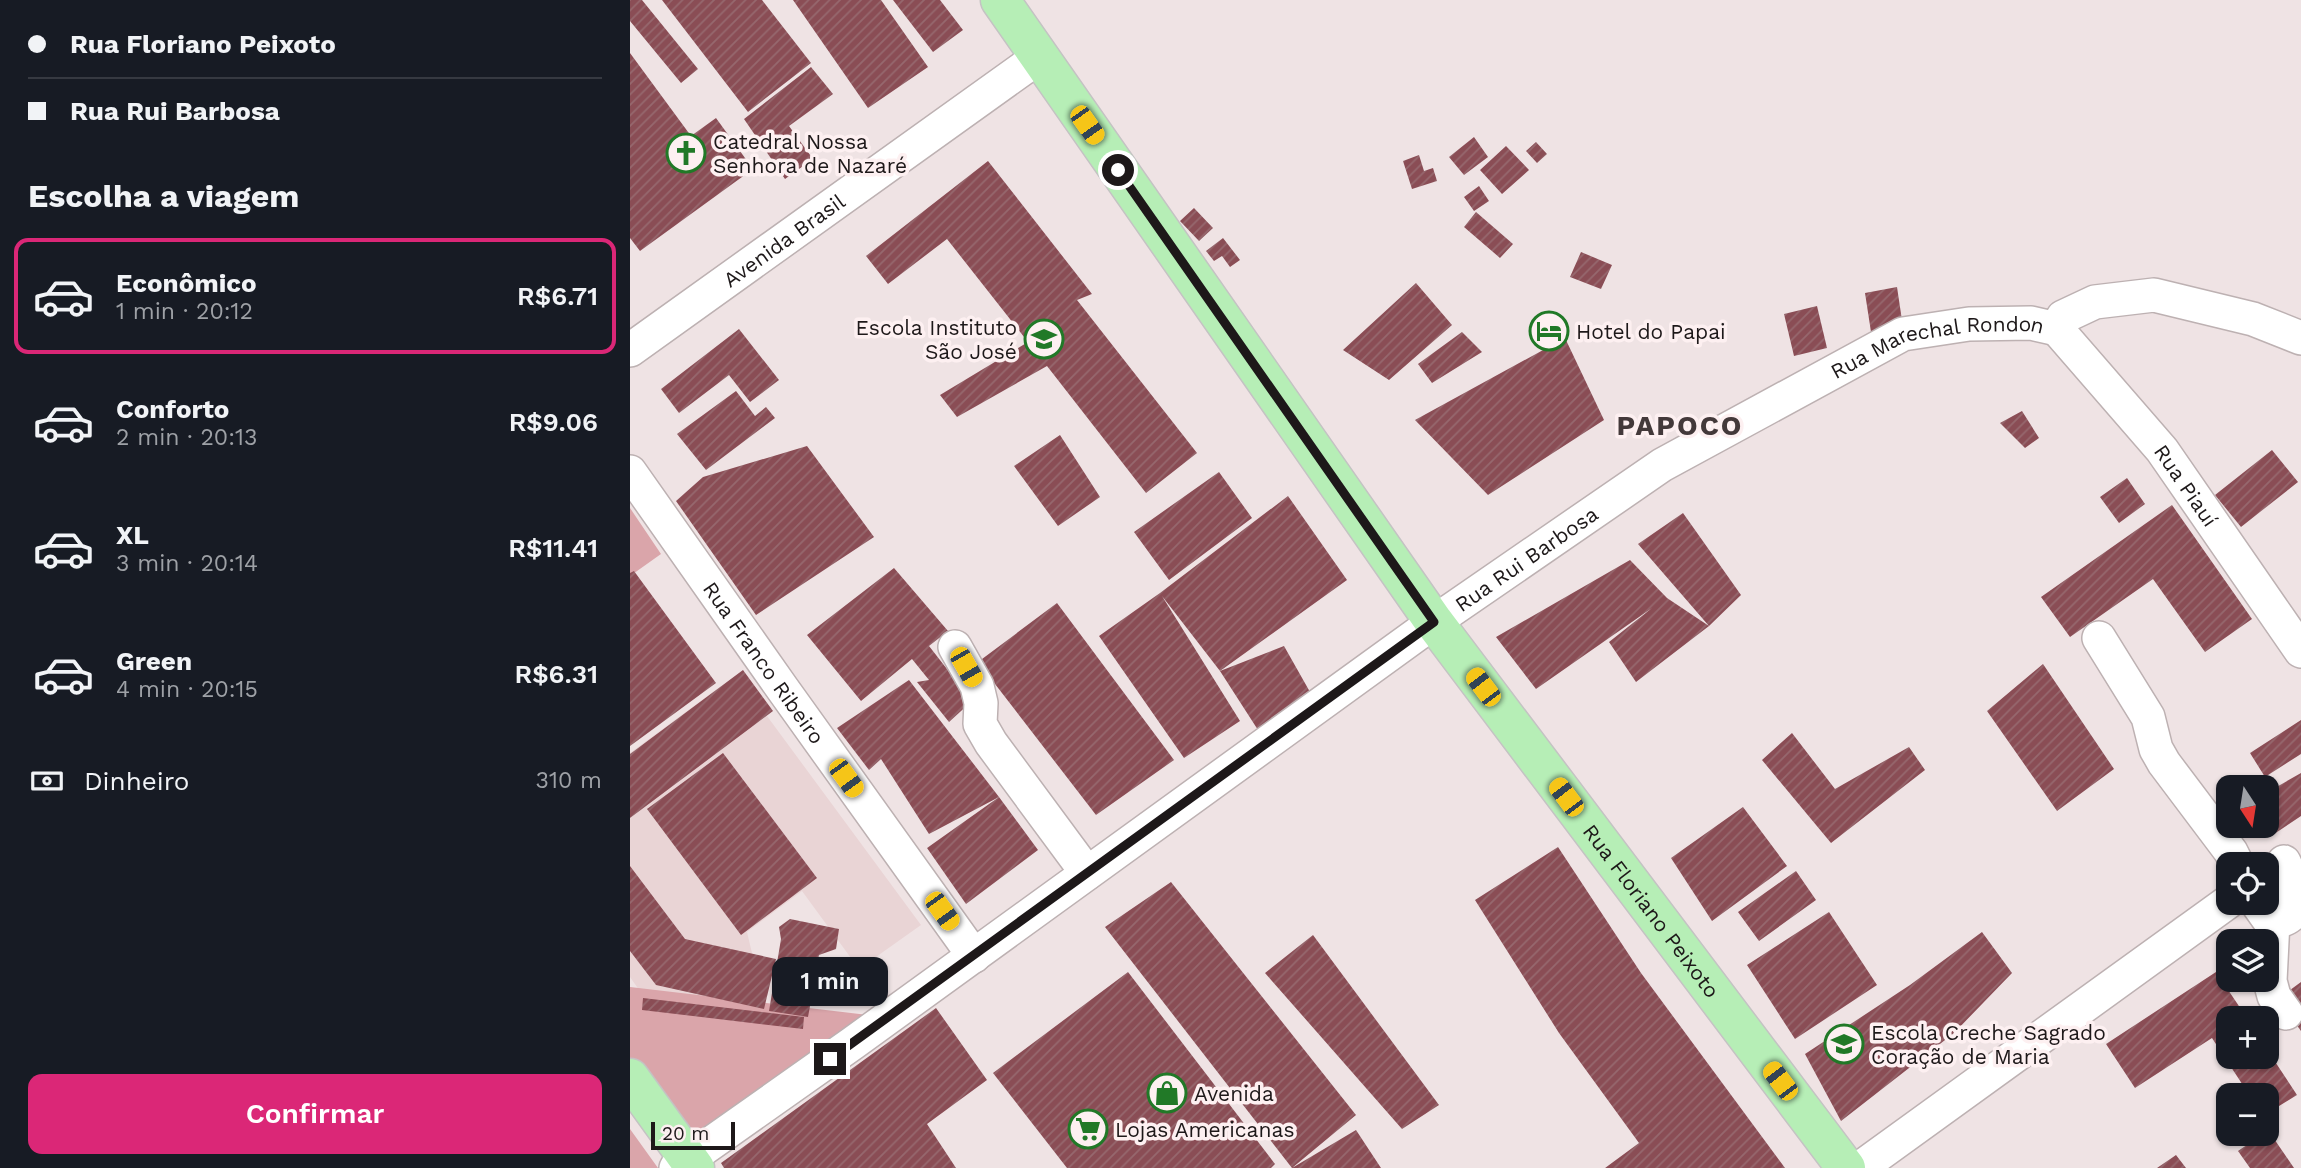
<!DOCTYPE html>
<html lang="pt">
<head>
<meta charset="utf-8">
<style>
  body { margin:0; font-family:"Work Sans",sans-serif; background:#242831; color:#f1f3f6; height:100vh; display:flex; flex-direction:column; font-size:26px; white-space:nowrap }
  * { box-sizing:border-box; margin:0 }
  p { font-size:23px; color:#9ea1a6 }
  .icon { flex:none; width:38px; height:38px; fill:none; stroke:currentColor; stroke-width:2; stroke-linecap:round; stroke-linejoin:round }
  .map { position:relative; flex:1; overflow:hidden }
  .drawer { display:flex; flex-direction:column; background:#171b24; width:630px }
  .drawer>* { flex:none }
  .guide { display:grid; align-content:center; height:154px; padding:0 28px; background:#171b24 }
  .needle { width:46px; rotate:168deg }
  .controls { position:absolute; left:1586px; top:775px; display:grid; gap:14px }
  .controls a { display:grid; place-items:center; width:63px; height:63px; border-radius:14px; background:#171b24; box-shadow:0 2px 5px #0004; font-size:35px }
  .scale { position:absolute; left:21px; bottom:18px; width:84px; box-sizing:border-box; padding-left:7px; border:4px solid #1d1819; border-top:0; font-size:19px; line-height:24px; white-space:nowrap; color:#1d1819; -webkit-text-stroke:5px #fdf0f1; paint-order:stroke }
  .end { position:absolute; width:32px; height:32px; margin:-16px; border:9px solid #1d1819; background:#fff; box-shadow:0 0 0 4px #fff }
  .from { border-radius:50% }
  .bubble { position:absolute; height:49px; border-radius:14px; background:#171b24; box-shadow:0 2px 5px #0004; font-size:23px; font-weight:600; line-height:49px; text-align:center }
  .car { position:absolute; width:21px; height:42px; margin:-21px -10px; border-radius:9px; box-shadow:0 0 5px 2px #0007; background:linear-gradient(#f5c518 24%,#345 0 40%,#f5c518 0 76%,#345 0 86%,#f5c518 0) }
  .guide b { display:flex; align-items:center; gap:24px; height:66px; font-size:26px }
  .guide b+b { border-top:2px solid #363941 }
  .guide i { width:18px; height:18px; background:#f1f3f6 }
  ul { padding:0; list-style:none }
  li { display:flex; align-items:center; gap:21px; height:116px; margin:0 14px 10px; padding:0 14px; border:4px solid transparent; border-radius:14px }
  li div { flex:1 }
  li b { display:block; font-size:26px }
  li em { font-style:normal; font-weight:600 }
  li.selected { border-color:#db2777 }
  li>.icon { width:63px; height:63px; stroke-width:1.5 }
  h2 { padding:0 28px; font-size:32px; line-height:84px }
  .pay { display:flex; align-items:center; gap:18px; height:77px; padding:0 28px; font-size:26px }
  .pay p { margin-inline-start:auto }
  .cta { display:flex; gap:14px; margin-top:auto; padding:14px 28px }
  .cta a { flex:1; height:80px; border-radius:14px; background:#db2777; color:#fff; font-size:28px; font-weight:600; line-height:80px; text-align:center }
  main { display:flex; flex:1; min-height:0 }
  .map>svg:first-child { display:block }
  .built { fill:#e9d4d5 }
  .green { fill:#daa5aa }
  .building { fill:url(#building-hatch) }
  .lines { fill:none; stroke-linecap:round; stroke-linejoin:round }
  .minor-casing { stroke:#bdb1b2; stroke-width:36 }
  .major-casing { stroke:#c4c3c3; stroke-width:41 }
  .minor { stroke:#fff; stroke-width:33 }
  .major { stroke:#b6eeb6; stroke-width:38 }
  .route { stroke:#1d1819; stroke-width:9 }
  .labels { text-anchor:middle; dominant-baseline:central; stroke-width:7; stroke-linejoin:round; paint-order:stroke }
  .poi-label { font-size:21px; fill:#1d1819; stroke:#fdf0f1; text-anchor:start }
  .street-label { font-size:21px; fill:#1d1819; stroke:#fdf0f1 }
  .district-label { font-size:28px; font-weight:bold; letter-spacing:2px; fill:#43393a; stroke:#fdf0f1 }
</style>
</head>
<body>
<main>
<section class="drawer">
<div class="guide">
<b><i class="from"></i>Rua Floriano Peixoto</b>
<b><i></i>Rua Rui Barbosa</b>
</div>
<h2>Escolha a viagem</h2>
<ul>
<li class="selected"><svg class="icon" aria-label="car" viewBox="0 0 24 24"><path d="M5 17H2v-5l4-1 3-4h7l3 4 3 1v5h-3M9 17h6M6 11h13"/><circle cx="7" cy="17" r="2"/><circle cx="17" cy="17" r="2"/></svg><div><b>Econômico</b><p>1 min · 20:12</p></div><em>R$6.71</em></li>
<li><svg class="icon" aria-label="car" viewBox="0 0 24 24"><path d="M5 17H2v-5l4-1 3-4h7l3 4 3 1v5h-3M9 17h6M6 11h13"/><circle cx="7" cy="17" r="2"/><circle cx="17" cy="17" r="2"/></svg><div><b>Conforto</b><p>2 min · 20:13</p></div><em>R$9.06</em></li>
<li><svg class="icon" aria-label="car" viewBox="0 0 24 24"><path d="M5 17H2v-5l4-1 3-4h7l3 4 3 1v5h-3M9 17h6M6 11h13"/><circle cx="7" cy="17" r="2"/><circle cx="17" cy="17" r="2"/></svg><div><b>XL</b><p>3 min · 20:14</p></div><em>R$11.41</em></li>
<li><svg class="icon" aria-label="car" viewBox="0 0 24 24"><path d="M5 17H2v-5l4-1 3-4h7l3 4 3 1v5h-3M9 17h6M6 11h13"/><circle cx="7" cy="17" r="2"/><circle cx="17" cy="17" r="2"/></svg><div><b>Green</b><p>4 min · 20:15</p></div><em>R$6.31</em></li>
</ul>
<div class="pay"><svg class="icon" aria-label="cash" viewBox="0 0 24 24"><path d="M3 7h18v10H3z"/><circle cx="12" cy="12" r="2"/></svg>Dinheiro<p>310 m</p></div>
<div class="cta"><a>Confirmar</a></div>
</section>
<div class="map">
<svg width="1671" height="1168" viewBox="0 0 1671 1168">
  <defs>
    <pattern id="building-hatch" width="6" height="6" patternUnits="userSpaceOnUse" patternTransform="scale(1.75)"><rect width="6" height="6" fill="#8a4d55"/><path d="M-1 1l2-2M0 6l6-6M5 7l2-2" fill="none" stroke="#96686e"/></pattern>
  </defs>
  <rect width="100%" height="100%" fill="#efe3e4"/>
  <path class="built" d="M91,686L121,727L137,716L291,925L229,969L172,891L117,932L126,970L120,1009L12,994L0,977V753Z"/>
  <path class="green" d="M0,508L31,554L0,576Z
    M0,987L255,1017L69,1142L0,1058Z
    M0,1129L28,1168H0Z"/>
  <path class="building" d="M0,0H12L68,69L51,83L0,21Z
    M32,0H132L181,63L118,112Z
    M163,0H251L298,67L238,108Z
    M263,0H310L333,30L303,52Z
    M0,53L61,136L86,118L123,169L10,251L0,238Z
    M181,67L203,94L159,126L183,159L155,179L114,119Z
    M844,137L858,157L834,175L819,157Z
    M906,142L917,154L907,163L896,151Z
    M876,146L899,170L872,194L850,170Z
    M789,155L794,171L803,168L807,181L782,189L773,161Z
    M358,161L462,294L447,300L567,453L516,493L417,366L327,417L310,395L398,342L317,239L258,284L236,256Z
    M849,186L859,201L844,211L834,197Z
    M564,208L583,228L569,241L550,221Z
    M846,212L883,244L870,258L834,227Z
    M593,238L610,260L600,267L592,256L584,261L576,251Z
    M951,252L982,265L971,289L940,277Z
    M786,283L822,325L759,380L713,350Z
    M1267,287L1273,327L1241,332L1235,293Z
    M1187,306L1197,348L1164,356L1154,314Z
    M109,329L149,380L120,402L99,375L49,413L31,389Z
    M832,332L852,352L802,383L788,364Z
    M935,338L974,420L858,495L785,420Z
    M106,391L125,416L136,407L145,418L76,470L47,434Z
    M1392,411L1409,438L1395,448L1370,423Z
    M430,435L470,497L428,526L384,466Z
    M177,446L244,537L126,615L46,501L73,477Z
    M1642,450L1668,482L1611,527L1585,495Z
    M589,472L622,518L539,580L504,532Z
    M1497,478L1515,504L1489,523L1470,497Z
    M658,496L717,580L590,671L532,596L610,721L554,758L469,636L530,593Z
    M1542,505L1622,619L1575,652L1523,579L1440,637L1411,597Z
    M1053,513L1111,595L1079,626L1008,544Z
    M1000,560L1037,598L1079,626L1006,682L979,642L1022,608L906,689L866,637Z
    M264,568L318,631L299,646L342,701L319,722L287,682L299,680L282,659L231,701L177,635Z
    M4,571L86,683L0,746V573Z
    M427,603L544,760L466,815L348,662Z
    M654,646L680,692L628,730L590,671Z
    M1413,664L1484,769L1427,811L1357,711Z
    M113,670L143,711L0,818V754Z
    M279,680L369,797L408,850L336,904L297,848L369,797L299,834L251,759L239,770L207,728Z
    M1671,720V754L1635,777L1620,753Z
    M1162,733L1205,789L1279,747L1295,770L1201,843L1132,760Z
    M93,753L187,878L111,935L17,809Z
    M1671,773V816L1641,836L1631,826H1636V793Z
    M1113,807L1157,866L1082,921L1041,858Z
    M928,847L1011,973L1155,1168H975L1009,1143L929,1033L845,900Z
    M0,866L55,939L146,959L134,1009L26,985L0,951Z
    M1166,871L1186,900L1129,941L1108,912Z
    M541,882L726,1115L662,1168L475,927Z
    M1199,912L1247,985L1165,1039L1117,965Z
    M160,919L209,929L206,949L189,955L184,977L198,980L195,997L182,995L178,1017L139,1011L151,939L149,927Z
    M1352,932L1382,973L1324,1033L1211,1121L1175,1054L1280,985Z
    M683,935L809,1105L772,1129L635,973Z
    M498,972L645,1164L641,1168H437L363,1073Z
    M1586,972L1617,1018H1598V1057H1636V1048L1667,1095L1636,1114V1096H1620L1582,1038L1505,1088L1476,1044Z
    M1671,982V1031L1648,999Z
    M13,998L174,1017L173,1029L12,1010Z
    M306,1008L357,1080L297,1124L326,1168H94L91,1163Z
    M726,1130L751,1168H662Z
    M1638,1130L1664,1168H1620L1608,1151L1633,1134H1636Z
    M1546,1155L1556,1168H1527Z"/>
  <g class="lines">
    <defs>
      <g id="minor">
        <path id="s1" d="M1427,329L1532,450L1671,651"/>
        <path d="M1427,329L1433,317L1465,302L1524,295L1623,319L1671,338"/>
        <path id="s2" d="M0,350L409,57"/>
        <path id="s3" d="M0,472L152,688L344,956"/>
        <path d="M1469,638L1518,717L1526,749L1534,763L1601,852L1607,864"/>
        <path d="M325,647L347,686L351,703L350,724L361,743L457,873"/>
        <path d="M1627,903L1639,920C1648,922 1654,921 1661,915C1671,901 1661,877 1654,862"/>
        <path d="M1643,921L1640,981L1644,996L1656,1013"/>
        <path id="s4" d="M46,1168L223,1043L804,622L1032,465L1273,334L1339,324L1401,323L1427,329"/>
        <path d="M1230,1168L1598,902"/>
      </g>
      <g id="major">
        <path id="s5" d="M370,0L804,622L1216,1168"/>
        <path d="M0,1078L65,1168"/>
      </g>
    </defs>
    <use href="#minor" class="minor-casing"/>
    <use href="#major" class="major-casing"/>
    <use href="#minor" class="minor"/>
    <use href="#major" class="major"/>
  </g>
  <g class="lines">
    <path class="route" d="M200,1059L804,622L488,170"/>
  </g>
  <defs>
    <symbol id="church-ring" viewBox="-11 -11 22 22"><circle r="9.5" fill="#fdf0f1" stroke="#217927" stroke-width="1.5"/><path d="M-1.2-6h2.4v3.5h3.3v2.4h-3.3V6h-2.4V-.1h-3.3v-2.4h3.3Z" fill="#217927"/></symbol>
    <symbol id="hotel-ring" viewBox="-11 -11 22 22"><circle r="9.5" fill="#fdf0f1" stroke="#217927" stroke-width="1.5"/><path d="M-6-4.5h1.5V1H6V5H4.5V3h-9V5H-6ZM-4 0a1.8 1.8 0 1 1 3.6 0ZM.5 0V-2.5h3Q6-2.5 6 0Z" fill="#217927"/></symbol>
    <symbol id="school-ring" viewBox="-11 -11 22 22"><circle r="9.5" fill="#fdf0f1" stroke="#217927" stroke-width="1.5"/><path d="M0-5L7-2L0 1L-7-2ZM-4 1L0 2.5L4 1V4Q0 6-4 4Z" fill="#217927"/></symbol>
    <symbol id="shop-ring" viewBox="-11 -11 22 22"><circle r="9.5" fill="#fdf0f1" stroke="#217927" stroke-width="1.5"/><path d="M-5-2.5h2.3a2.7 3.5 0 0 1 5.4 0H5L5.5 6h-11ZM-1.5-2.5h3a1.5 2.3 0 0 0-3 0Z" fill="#217927"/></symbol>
    <symbol id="supermarket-ring" viewBox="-11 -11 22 22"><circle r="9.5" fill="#fdf0f1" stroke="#217927" stroke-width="1.5"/><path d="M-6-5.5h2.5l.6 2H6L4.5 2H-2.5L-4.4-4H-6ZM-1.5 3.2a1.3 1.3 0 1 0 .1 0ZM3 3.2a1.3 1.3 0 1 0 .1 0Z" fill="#217927"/></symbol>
  </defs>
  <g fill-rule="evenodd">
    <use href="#church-ring" x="34" y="131" width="44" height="44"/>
    <use href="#hotel-ring" x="897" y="309" width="44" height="44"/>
    <use href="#school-ring" x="392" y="317" width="44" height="44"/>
    <use href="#school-ring" x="1192" y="1022" width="44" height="44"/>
    <use href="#shop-ring" x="515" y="1071" width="44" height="44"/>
    <use href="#supermarket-ring" x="436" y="1107" width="44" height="44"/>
  </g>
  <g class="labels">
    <g class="poi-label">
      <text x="83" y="141">Catedral Nossa<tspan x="83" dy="24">Senhora de Nazaré</tspan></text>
      <text x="387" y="327" text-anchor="end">Escola Instituto<tspan x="387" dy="24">São José</tspan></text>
      <text x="946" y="331">Hotel do Papai</text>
      <text x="1241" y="1032">Escola Creche Sagrado<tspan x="1241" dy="24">Coração de Maria</tspan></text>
      <text x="564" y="1093">Avenida</text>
      <text x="485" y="1129">Lojas Americanas</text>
    </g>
    <g class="street-label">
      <text stroke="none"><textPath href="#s2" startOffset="189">Avenida Brasil</textPath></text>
      <text stroke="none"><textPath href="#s4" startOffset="1516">Rua Marechal Rondon</textPath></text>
      <text stroke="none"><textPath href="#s1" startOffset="203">Rua Piauí</textPath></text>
      <text stroke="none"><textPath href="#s4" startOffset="1046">Rua Rui Barbosa</textPath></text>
      <text stroke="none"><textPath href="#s3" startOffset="233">Rua Franco Ribeiro</textPath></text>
      <text stroke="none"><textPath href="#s5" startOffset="1120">Rua Floriano Peixoto</textPath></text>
    </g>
    <g class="district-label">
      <text x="1050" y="425">PAPOCO</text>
    </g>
  </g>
</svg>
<div class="controls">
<a><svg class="needle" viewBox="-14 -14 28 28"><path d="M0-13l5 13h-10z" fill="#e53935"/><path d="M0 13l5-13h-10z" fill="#9ea1a6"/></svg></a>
<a><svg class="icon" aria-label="locate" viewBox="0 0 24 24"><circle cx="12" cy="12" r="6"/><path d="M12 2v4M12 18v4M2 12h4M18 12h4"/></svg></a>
<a><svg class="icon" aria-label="layers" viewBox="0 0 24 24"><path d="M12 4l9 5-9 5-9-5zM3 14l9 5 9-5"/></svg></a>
<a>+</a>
<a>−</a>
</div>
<div class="scale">20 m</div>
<i class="end from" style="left:488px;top:170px"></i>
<i class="end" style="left:200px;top:1059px"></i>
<div class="bubble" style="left:142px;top:957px;width:116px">1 min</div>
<i class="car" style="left:457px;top:125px;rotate:145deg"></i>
<i class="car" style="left:336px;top:667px;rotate:150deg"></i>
<i class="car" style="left:853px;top:687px;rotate:323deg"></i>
<i class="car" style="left:216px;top:778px;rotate:144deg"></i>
<i class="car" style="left:936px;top:797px;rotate:323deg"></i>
<i class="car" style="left:312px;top:911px;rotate:144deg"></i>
<i class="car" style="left:1150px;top:1081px;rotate:323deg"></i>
</div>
</main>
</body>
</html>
